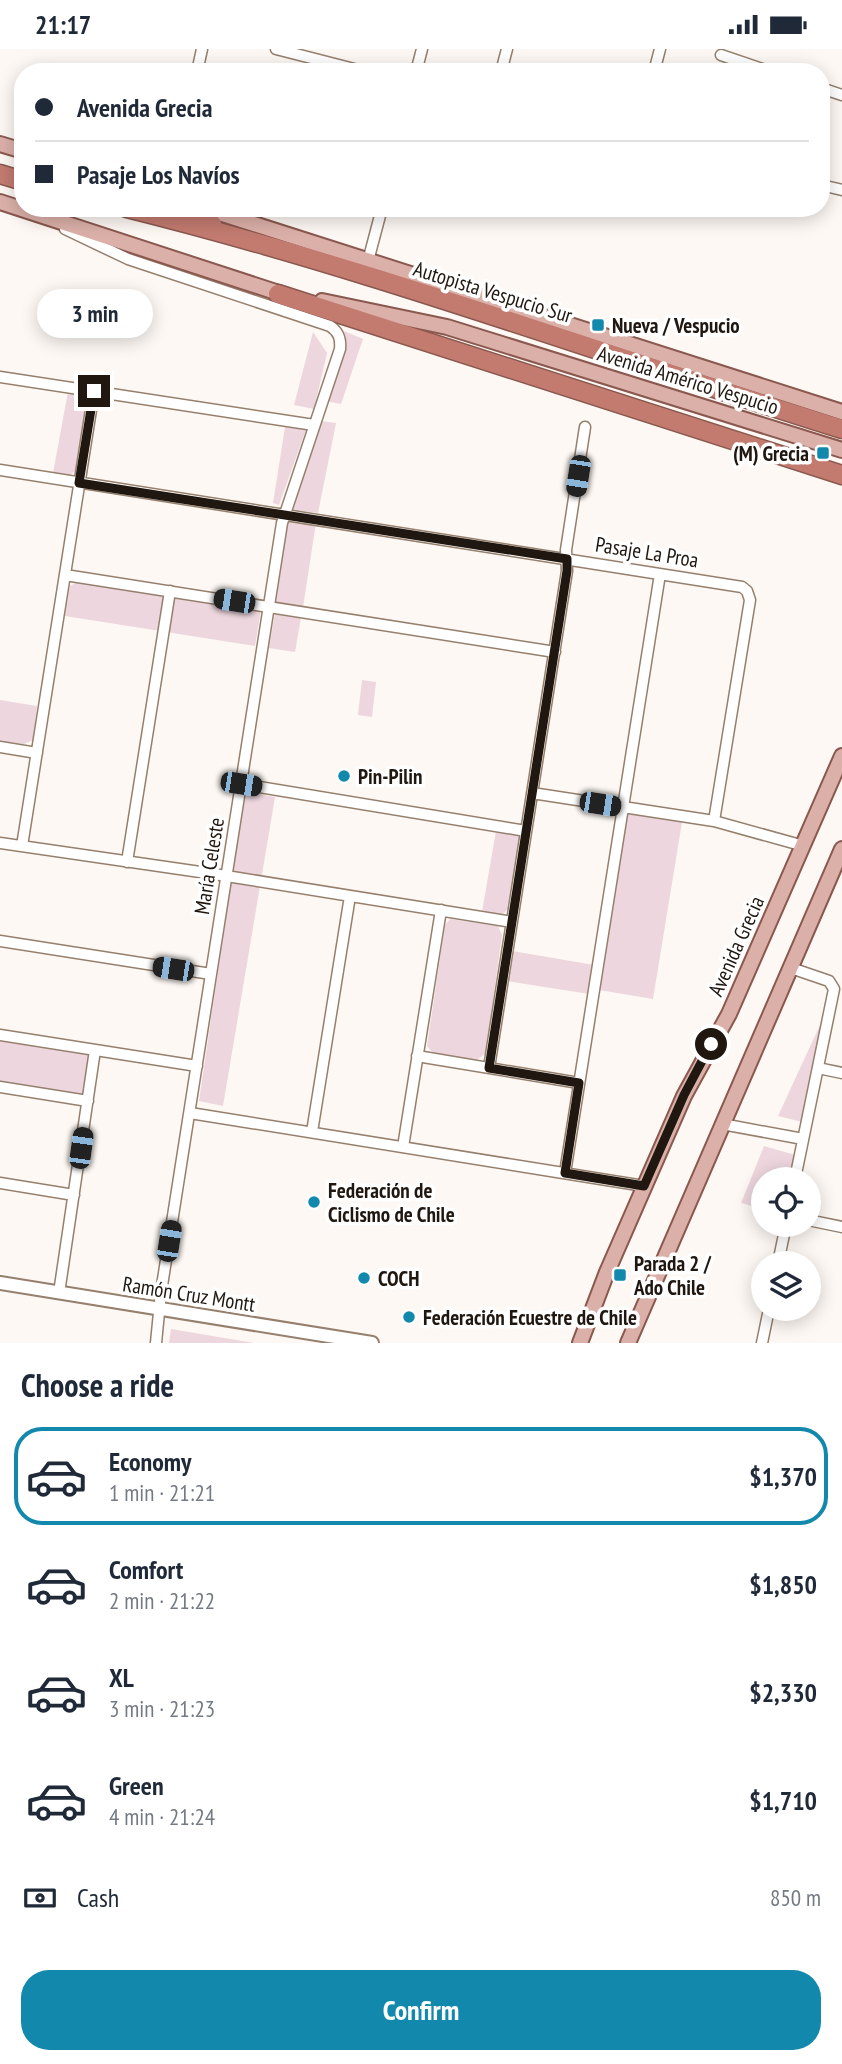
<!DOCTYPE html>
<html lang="en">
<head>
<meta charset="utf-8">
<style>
  body { margin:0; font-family:"PT Sans Narrow",sans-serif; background:#f6f6f7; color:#1f2937; height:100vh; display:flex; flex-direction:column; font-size:26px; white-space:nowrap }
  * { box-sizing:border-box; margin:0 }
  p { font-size:23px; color:#747a83 }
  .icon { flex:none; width:38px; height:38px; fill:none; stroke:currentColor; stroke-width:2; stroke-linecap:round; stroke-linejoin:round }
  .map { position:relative; height:1294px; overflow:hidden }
  .details { display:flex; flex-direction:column; background:#fff; flex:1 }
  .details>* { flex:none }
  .guide { position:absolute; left:14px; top:14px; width:816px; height:154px; border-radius:28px; box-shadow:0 4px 18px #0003; display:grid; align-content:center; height:154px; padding:0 21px; background:#fff }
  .controls { position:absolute; left:751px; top:1118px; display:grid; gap:14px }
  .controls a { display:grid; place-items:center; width:70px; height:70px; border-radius:50%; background:#fff; box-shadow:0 4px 18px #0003; font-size:35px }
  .end { position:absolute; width:32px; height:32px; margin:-16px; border:9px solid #201710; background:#fff; box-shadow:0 0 0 4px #fff }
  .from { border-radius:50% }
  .bubble { position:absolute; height:49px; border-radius:24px; background:#fff; box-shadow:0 4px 18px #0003; font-size:23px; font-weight:800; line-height:49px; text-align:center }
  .car { position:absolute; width:21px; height:42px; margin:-21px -10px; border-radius:9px; box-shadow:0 0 5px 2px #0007; background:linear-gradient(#222 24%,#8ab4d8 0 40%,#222 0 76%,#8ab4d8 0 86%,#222 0) }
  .guide b { display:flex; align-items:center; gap:24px; height:66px; font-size:26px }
  .guide b+b { border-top:2px solid #e0e1e3 }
  .guide i { width:18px; height:18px; background:#1f2937 }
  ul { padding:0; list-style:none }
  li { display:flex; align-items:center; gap:21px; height:98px; margin:0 14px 10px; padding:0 7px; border:4px solid transparent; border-radius:28px }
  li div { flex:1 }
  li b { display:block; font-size:26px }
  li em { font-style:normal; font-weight:800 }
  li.on { border-color:#1288ac }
  li>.icon { width:63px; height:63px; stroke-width:1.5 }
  h2 { padding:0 21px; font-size:32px; line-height:84px }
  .pay { display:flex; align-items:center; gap:18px; height:77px; padding:0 21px; font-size:26px }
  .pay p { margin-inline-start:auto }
  .action { display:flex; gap:14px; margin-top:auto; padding:14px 21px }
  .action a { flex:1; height:80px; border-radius:28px; background:#1288ac; color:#fff; font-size:28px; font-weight:800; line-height:80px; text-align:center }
  .status { display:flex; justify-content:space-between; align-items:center; height:49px; padding:0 35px; background:#fff; direction:ltr }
  .status svg { height:19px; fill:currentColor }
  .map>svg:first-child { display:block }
  .green { fill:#edd6dd }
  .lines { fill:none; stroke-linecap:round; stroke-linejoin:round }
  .street-casing { stroke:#957f6d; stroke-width:13 }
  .secondary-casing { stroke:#957f6d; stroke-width:16 }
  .primary-casing { stroke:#8a584e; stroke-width:18 }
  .highway-casing { stroke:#8a584e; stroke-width:21 }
  .street { stroke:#fff; stroke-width:10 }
  .secondary { stroke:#fff; stroke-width:12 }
  .primary { stroke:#dbb0a9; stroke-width:14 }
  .highway { stroke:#c37b70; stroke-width:18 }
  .route { stroke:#201710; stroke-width:9 }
  .poi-dot { fill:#1288ac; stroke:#fff; stroke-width:2.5 }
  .labels { text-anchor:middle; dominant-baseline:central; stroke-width:7; stroke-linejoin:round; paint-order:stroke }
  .street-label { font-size:21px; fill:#201710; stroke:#fff }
  .poi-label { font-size:21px; font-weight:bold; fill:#201710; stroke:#fff; text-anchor:start }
</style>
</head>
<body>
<div class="status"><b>21:17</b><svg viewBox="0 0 49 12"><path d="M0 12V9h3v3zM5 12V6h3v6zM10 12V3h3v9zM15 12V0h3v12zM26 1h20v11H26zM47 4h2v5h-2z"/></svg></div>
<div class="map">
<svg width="842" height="1294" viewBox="0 0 842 1294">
  <rect width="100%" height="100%" fill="#fdf8f3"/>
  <path class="green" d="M344,282L363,290L341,355L326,352L346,289Z
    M313,283L327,304L314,360L294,356Z
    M68,343L84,345L86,352L76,421L69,427L53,424Z
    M321,372L336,374L318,464L293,461Z
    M285,378L306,381L279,456L273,454Z
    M288,470L316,474L303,558L276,554Z
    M77,533L261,561L255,597L65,567L70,537Z
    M275,564L301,568L295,603L269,599Z
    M362,631L376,633L372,668L358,666Z
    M0,651L37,657L33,691L24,695L0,692Z
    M244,743L275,748L223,1057L199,1052Z
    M627,764L682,773L653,950L599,941Z
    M496,782L522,786L509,859L501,867L482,863Z
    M450,870L498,877L502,886L486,1004L477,1011L433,1004L427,997L445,876Z
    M512,902L594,916L589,945L507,932Z
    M820,976L825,978L802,1073L778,1067Z
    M0,992L90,1006L83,1046L0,1033Z
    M764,1097L795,1106L790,1130H763V1160L741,1154Z
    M171,1280L254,1294H169Z"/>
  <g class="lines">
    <defs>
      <path id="street" d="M276,0L366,23
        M721,6L771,23
        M197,23L202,0
        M416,23L422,0
        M501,23L507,0
        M654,23L660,0
        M821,39L842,46
        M821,136L842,141
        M65,180L128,210L330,277C339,283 341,290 340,300L282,474L161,1243L156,1294
        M368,212L382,159
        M0,328L314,376
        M0,421L742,538L747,542L750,551L714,772
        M65,526L555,603
        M0,698L37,704
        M241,735L526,782
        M532,744L714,772L804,797
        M0,794L214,825L512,873
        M22,797L94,342
        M127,813L170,542
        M0,892L211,925
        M791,919L829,932L834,940L795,1130
        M0,986L197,1017
        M417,1007L579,1034
        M489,1019L567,522L566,501L585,378
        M818,1019L842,1024
        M0,1038L88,1052
        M190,1064L644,1137
        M722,1075L803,1090
        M312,1083L350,847
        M403,1098L441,861
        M565,1124L660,525
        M0,1134L74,1146
        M808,1171L842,1178
        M778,1214L786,1176
        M59,1244L95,1001
        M762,1294L769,1260"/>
      <path id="secondary" d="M0,1234L372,1294"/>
      <path id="primary" d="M0,95L23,102
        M0,153L288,247
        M204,159L842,363
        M322,252L447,278L842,401
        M580,1294L607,1223L684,1047L729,965L842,707
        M628,1294L842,800"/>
      <path id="highway" d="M0,125L23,132
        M127,159C369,219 604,306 842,380
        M187,159L212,175
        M278,245L842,426"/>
    </defs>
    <use href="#street" class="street-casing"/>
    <use href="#secondary" class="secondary-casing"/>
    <use href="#primary" class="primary-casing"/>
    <use href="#highway" class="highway-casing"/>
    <use href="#street" class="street"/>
    <use href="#secondary" class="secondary"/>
    <use href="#primary" class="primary"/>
    <use href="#highway" class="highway"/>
  </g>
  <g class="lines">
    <path class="route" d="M94,342L79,434L567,510V522L489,1019L579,1034L565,1124L644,1137L684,1046L711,995"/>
  </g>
  <g class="poi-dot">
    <rect x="591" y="269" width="14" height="14" rx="3.5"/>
    <rect x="816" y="397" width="14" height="14" rx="3.5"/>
    <circle cx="344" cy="727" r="7"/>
    <circle cx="314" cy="1153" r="7"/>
    <rect x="613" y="1219" width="14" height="14" rx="3.5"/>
    <circle cx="364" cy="1229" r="7"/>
    <circle cx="409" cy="1268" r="7"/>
  </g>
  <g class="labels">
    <g class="street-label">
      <text transform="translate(493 243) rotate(17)">Autopista Vespucio Sur</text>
      <text transform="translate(688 331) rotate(17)">Avenida Américo Vespucio</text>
      <text transform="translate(647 503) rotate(9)">Pasaje La Proa</text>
      <text transform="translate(209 817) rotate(-81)">María Celeste</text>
      <text transform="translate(736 897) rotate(-66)">Avenida Grecia</text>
      <text transform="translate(189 1245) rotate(9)">Ramón Cruz Montt</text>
    </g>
    <g class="poi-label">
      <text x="612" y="276">Nueva / Vespucio</text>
      <text x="809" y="404" text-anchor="end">(M) Grecia</text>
      <text x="358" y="727">Pin-Pilin</text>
      <text x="328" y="1141">Federación de<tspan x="328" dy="24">Ciclismo de Chile</tspan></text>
      <text x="634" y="1214">Parada 2 /<tspan x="634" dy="24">Ado Chile</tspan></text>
      <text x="378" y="1229">COCH</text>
      <text x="423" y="1268">Federación Ecuestre de Chile</text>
    </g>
  </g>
</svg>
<div class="controls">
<a><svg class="icon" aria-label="locate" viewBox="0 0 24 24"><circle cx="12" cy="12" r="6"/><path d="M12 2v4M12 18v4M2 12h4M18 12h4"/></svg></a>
<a><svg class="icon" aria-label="layers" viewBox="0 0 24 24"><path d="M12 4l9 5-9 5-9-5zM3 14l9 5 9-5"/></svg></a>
</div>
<i class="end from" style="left:711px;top:995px"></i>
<i class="end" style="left:94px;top:342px"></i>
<div class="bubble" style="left:37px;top:240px;width:116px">3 min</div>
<i class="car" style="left:578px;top:427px;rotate:189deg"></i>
<i class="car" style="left:234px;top:552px;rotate:279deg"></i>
<i class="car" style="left:241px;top:735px;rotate:99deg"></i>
<i class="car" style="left:600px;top:755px;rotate:99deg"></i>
<i class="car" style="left:173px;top:920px;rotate:279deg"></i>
<i class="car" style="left:81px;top:1099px;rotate:8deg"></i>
<i class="car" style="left:169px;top:1192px;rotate:9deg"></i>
<div class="guide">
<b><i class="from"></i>Avenida Grecia</b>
<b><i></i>Pasaje Los Navíos</b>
</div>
</div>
<section class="details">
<h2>Choose a ride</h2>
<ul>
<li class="on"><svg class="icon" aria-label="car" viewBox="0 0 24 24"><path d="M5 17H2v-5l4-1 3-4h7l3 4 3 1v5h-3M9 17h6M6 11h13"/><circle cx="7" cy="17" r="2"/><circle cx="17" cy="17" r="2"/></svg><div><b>Economy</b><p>1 min · 21:21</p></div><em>$1,370</em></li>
<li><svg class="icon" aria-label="car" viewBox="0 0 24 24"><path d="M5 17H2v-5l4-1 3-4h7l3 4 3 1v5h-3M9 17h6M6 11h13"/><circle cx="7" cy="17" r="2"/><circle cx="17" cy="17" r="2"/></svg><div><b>Comfort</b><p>2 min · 21:22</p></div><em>$1,850</em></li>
<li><svg class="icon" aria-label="car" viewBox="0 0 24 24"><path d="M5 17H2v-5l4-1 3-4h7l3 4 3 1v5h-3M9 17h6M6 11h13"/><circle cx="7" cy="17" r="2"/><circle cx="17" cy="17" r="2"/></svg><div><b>XL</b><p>3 min · 21:23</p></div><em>$2,330</em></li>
<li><svg class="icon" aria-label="car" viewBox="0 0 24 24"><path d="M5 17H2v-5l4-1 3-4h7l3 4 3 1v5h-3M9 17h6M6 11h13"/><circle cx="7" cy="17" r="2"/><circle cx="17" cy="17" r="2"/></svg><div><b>Green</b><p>4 min · 21:24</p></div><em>$1,710</em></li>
</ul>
<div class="pay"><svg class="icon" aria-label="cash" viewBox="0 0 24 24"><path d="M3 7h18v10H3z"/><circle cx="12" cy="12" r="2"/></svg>Cash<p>850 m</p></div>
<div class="action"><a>Confirm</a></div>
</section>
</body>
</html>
